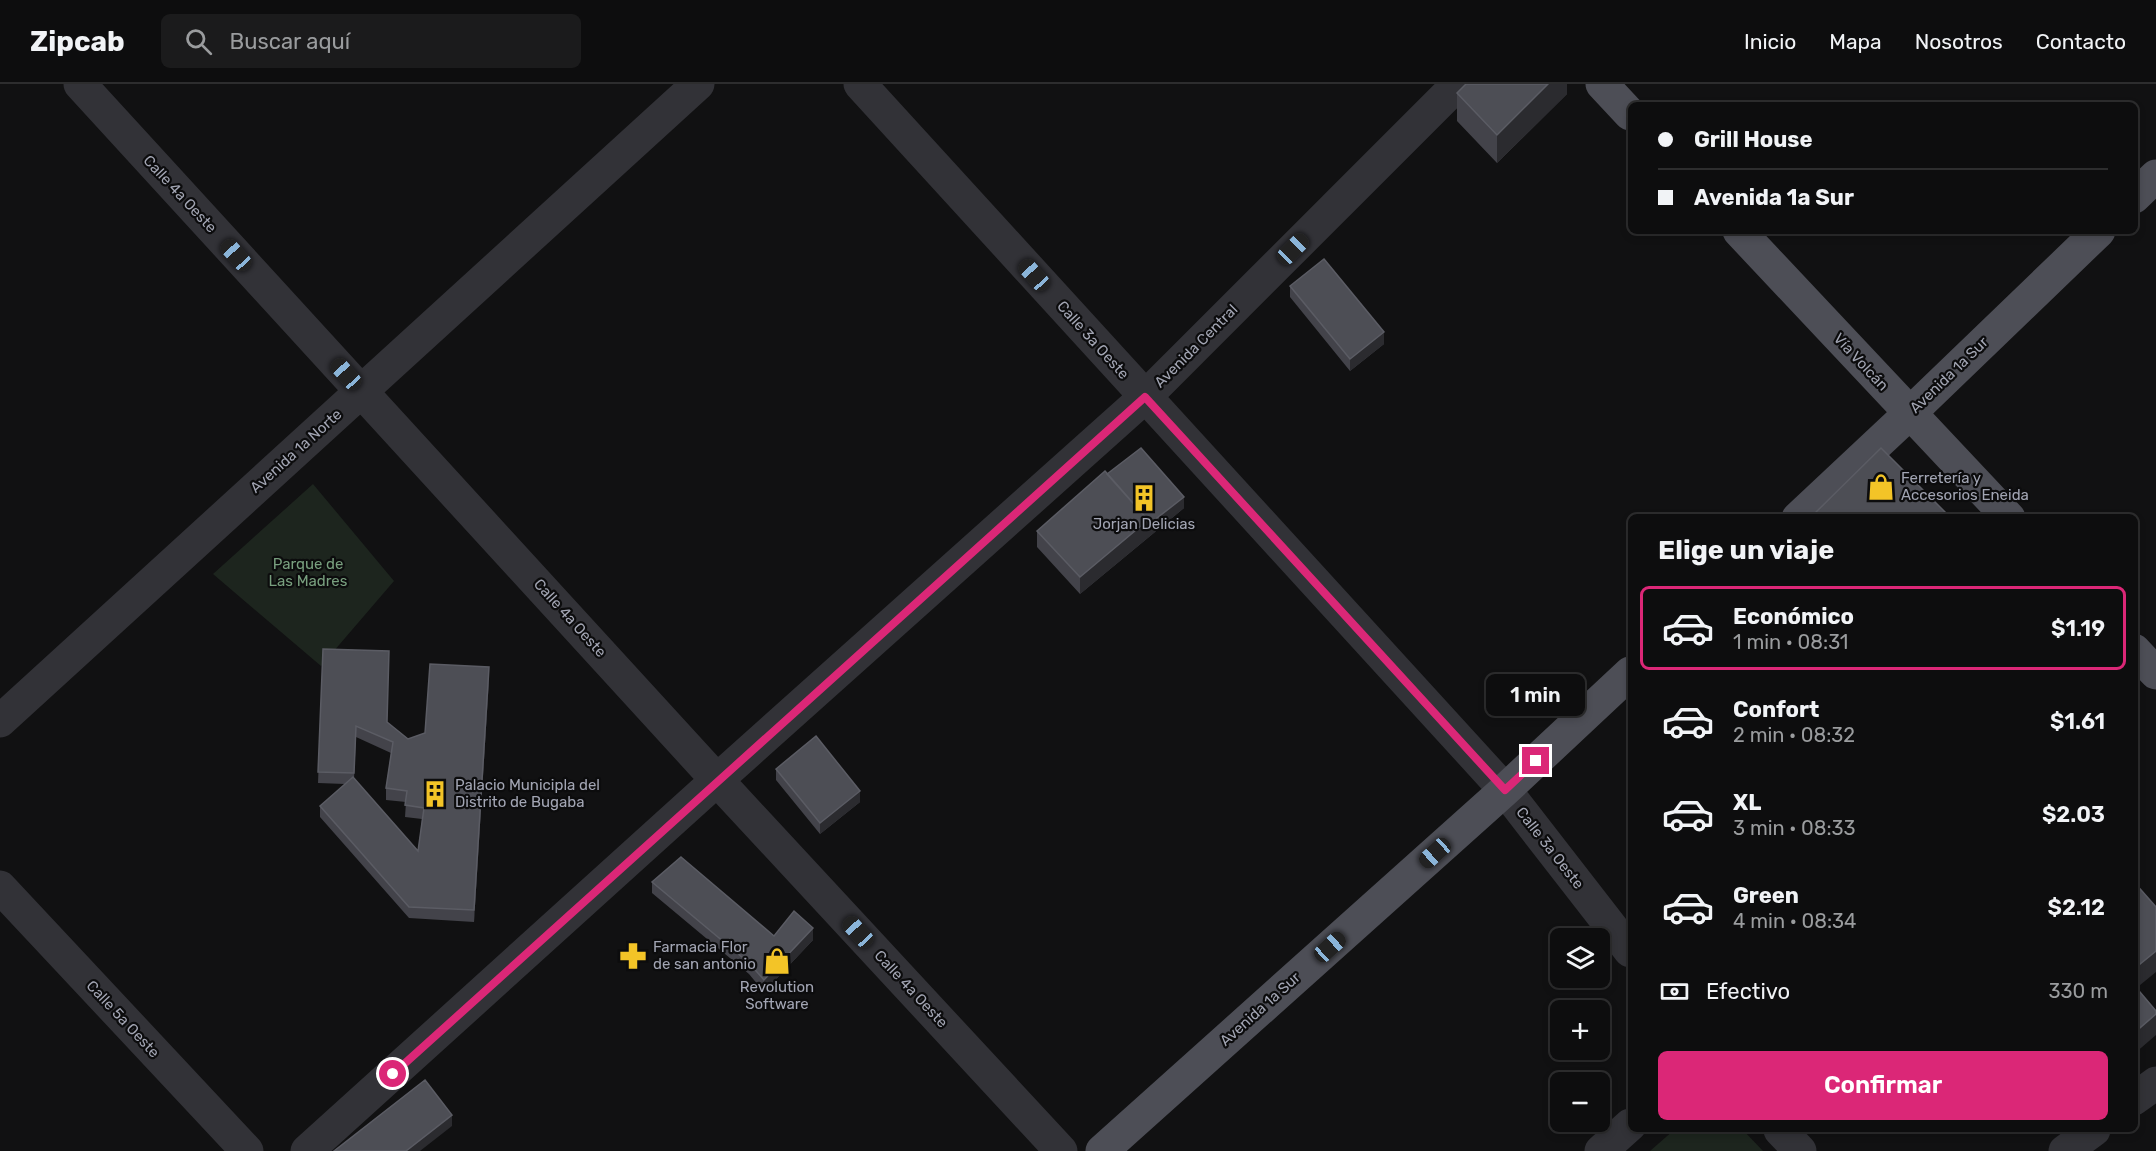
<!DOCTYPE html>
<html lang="es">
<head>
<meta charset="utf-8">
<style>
  body { margin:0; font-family:Rubik,sans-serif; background:#1b1b1c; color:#f1f3f6; height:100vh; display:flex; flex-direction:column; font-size:22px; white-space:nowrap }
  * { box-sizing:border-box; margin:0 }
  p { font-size:20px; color:#9a9c9e }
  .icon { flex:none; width:33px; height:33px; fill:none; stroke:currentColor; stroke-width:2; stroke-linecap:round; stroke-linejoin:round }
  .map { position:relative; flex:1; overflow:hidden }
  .sheet { position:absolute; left:1628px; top:430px; width:510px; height:618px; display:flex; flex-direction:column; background:#0d0d0e; border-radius:9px; box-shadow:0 3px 9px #0003,0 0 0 2px #2d2d2e }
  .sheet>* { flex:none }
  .top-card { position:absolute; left:1628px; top:18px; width:510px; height:132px; border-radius:9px; box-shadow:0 3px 9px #0003,0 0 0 2px #2d2d2e; display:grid; align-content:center; height:132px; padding:0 30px; background:#0d0d0e }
  .controls { position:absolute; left:1550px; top:844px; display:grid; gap:12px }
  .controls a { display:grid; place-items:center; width:60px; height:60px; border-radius:9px; background:#0d0d0e; box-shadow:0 3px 9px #0003,0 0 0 2px #2d2d2e; font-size:30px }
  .end { position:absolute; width:27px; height:27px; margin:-14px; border:8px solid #db2777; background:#fff; box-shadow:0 0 0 3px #fff }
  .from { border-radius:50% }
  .bubble { position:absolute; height:42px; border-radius:9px; background:#0d0d0e; box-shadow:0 3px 9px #0003,0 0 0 2px #2d2d2e; font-size:20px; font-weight:600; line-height:42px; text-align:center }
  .car { position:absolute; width:18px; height:36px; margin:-18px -9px; border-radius:8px; box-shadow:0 0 4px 2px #0007; background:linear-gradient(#222 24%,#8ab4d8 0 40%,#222 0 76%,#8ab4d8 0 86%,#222 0) }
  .top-card b { display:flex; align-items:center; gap:21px; height:57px; font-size:22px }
  .top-card b+b { border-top:2px solid #2d2d2e }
  .top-card i { width:15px; height:15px; background:#f1f3f6 }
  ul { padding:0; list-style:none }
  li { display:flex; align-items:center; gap:18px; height:84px; margin:0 12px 9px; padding:0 18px; border:3px solid transparent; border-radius:9px }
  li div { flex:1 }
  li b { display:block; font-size:22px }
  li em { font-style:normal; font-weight:600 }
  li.current { border-color:#db2777 }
  li>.icon { width:54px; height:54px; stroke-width:1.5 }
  h2 { padding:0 30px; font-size:27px; line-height:72px }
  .pay { display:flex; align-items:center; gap:15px; height:66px; padding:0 30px; font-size:22px }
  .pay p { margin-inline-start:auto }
  .cta { display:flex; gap:12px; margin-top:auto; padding:12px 30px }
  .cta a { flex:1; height:69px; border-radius:9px; background:#db2777; color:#fff; font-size:24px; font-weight:600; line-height:69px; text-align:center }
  header { display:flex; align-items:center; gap:36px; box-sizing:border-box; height:84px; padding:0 30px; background:#0d0d0e; border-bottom:2px solid #2d2d2e }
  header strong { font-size:28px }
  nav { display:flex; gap:33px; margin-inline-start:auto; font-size:21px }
  .search { width:420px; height:54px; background:#1b1b1c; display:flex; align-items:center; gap:15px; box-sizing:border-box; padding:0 21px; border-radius:9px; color:#9a9c9e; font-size:22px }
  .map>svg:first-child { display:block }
  .green { fill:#1d251e }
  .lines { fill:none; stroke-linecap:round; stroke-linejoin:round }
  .minor { stroke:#323237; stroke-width:33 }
  .primary { stroke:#4d4e56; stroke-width:33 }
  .wall { fill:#43434a; fill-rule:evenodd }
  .shaded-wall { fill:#2b2b2f }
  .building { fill:#4d4e55; stroke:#5b5c64; stroke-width:1.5 }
  .route { stroke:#db2777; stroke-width:8 }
  .labels { text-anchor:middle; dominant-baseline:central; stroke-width:4.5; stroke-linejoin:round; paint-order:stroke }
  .street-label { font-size:15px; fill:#a2a5b3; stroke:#0c0c0d }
  .poi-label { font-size:15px; fill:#a2a5b3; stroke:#0c0c0d; text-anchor:start }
  .park-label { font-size:15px; fill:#789f7e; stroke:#0c0c0d }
</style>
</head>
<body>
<header>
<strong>Zipcab</strong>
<div class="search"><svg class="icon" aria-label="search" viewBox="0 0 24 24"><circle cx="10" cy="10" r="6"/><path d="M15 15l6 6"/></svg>Buscar aquí</div>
<nav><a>Inicio</a><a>Mapa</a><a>Nosotros</a><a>Contacto</a></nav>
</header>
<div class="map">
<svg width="2156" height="1067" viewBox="0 0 2156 1067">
  <rect width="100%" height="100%" fill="#111112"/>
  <path class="green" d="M313,400L394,497L321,582L213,490Z
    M1674,1046H1743L1763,1067H1650Z"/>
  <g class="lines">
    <path class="minor" d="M80,0L717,696L1061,1067
      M860,0L1505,706L1630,867
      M0,637L698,0
      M0,803L247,1067
      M2134,1015L2156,999
      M1780,1046L1800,1067
      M307,1067L717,696L1145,313L1458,0
      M1601,1067L1630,1041
      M2065,1067L2094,1046"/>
    <path class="primary" d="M1602,0L1630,30
      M2134,113L2156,92
      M1739,147L2009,434
      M1798,434L1910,329L2099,147
      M2134,566L2156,589
      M1102,1067L1505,706L1630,589"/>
  </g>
  <path class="wall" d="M1567,0V10L1497,79L1457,37V9Z
    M1290,202L1384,260L1350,287L1290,213Z
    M1107,390L1184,424L1080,510L1037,463V447Z
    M323,565L387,638L408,655L425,649L489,595L474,838L409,834L320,733V722L345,700L318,699ZM356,653L391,669L386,704V716L406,718L405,733L422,735L418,767L354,695Z
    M776,685L860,718L820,750L776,696Z
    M652,798L774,852L813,856L764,908L749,890L652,809Z"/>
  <path class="shaded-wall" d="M1548,0H1567V10L1497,79V51Z
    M1384,248V260L1350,287V275Z
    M1184,413V424L1080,510V493L1148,436Z
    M489,583V595L474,838V826Z
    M860,707V718L820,750V739Z
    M813,844V856L764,908V896Z
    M2156,867V888L2134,906V885Z
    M2156,930V951L2134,970V949Z
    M452,1031V1042L420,1067H406Z"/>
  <path class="building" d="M1466,0H1548L1497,51L1457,9Z
    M1324,175L1384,248L1350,275L1290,202Z
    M1141,364L1184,413L1148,441V436L1107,390Z
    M1881,364L1951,434H1810Z
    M1105,387L1148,436L1080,493L1037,447Z
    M323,565L389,567L387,638L408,655L425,649L430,580L489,583L474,826L409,823L320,722L353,693L418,767L424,724L405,721L407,707L386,704L393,658L356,642L354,689L318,688Z
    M816,652L860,707L820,739L776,685Z
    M681,773L774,852L794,827L813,844L764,896L749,879L652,798Z
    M2134,798L2156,823V867L2134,885Z
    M2134,901L2156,927V930L2134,949Z
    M425,996L452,1031L406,1067H334Z"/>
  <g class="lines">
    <path class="route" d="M393,990L1145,313L1505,706L1536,677"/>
  </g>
  <defs>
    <symbol id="shop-bare" viewBox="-9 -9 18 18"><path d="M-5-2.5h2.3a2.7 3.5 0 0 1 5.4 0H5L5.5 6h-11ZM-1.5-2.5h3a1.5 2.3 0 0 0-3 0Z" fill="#f3c427" stroke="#0c0c0d" stroke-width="2.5" paint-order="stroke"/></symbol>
    <symbol id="building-bare" viewBox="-9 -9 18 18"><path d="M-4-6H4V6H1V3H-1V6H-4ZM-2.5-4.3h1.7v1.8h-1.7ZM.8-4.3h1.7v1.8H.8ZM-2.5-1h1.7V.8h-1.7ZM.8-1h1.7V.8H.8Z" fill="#f3c427" stroke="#0c0c0d" stroke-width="2.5" paint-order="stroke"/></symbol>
    <symbol id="pharmacy-bare" viewBox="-9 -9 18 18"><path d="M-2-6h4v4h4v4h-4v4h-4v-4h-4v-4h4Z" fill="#f3c427" stroke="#0c0c0d" stroke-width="2.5" paint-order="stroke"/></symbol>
  </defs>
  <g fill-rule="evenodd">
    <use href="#shop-bare" x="1862" y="384" width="38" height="38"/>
    <use href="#building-bare" x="1125" y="395" width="38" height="38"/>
    <use href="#building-bare" x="416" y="691" width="38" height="38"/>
    <use href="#pharmacy-bare" x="614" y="853" width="38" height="38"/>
    <use href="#shop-bare" x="758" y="858" width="38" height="38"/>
  </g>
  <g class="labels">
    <g class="street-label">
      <text transform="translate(180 110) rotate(47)">Calle 4a Oeste</text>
      <text transform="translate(1093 256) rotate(48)">Calle 3a Oeste</text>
      <text transform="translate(1196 262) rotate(-45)">Avenida Central</text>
      <text transform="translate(1861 278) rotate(47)">Vía Volcán</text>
      <text transform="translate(1949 291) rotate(-44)">Avenida 1a Sur</text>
      <text transform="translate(296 367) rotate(-42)">Avenida 1a Norte</text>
      <text transform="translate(570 534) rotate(48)">Calle 4a Oeste</text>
      <text transform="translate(1550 764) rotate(52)">Calle 3a Oeste</text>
      <text transform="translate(911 905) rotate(47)">Calle 4a Oeste</text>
      <text transform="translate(1260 925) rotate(-42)">Avenida 1a Sur</text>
      <text transform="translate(123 935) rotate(47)">Calle 5a Oeste</text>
    </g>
    <g class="poi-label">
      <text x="1901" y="394">Ferretería y<tspan x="1901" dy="17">Accesorios Eneida</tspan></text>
      <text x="1144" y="440" text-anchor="middle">Jorjan Delicias</text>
      <text x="455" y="701">Palacio Municipla del<tspan x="455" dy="17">Distrito de Bugaba</tspan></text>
      <text x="653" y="863">Farmacia Flor<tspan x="653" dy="17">de san antonio</tspan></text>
      <text x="777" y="903" text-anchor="middle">Revolution<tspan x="777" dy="17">Software</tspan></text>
    </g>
    <g class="park-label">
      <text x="308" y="480">Parque de<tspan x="308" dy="17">Las Madres</tspan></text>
    </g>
  </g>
</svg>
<div class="controls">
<a><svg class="icon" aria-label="layers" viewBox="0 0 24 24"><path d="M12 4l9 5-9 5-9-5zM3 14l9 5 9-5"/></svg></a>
<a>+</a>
<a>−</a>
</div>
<i class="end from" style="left:393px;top:990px"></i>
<i class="end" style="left:1536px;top:677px"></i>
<div class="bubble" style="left:1486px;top:590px;width:99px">1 min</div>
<i class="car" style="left:1293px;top:165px;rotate:45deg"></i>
<i class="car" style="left:236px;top:171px;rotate:318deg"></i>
<i class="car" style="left:1034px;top:191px;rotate:318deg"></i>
<i class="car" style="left:346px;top:290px;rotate:318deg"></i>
<i class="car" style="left:1435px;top:769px;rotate:228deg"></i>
<i class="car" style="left:858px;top:848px;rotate:317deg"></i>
<i class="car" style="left:1330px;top:863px;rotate:48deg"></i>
<div class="top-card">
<b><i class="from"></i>Grill House</b>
<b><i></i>Avenida 1a Sur</b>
</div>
<section class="sheet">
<h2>Elige un viaje</h2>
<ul>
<li class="current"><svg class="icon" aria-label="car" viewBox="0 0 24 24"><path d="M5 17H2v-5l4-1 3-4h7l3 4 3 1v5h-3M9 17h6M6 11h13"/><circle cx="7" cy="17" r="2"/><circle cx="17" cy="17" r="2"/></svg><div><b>Económico</b><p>1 min · 08:31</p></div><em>$1.19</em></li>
<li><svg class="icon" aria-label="car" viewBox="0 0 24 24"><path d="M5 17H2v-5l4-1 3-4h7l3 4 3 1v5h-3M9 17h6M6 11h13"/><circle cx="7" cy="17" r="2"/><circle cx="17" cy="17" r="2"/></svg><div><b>Confort</b><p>2 min · 08:32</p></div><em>$1.61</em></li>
<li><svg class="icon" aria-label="car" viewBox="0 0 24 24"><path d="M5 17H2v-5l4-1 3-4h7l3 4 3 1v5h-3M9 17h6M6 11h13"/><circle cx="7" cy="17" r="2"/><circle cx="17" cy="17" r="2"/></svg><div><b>XL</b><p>3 min · 08:33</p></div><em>$2.03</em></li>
<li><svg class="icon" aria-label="car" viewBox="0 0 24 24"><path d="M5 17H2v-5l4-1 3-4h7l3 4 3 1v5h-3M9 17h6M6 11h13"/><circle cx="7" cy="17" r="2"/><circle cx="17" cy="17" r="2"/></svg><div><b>Green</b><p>4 min · 08:34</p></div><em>$2.12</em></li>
</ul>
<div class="pay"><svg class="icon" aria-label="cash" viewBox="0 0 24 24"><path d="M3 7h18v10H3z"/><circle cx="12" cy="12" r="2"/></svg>Efectivo<p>330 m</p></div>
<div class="cta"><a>Confirmar</a></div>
</section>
</div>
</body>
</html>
